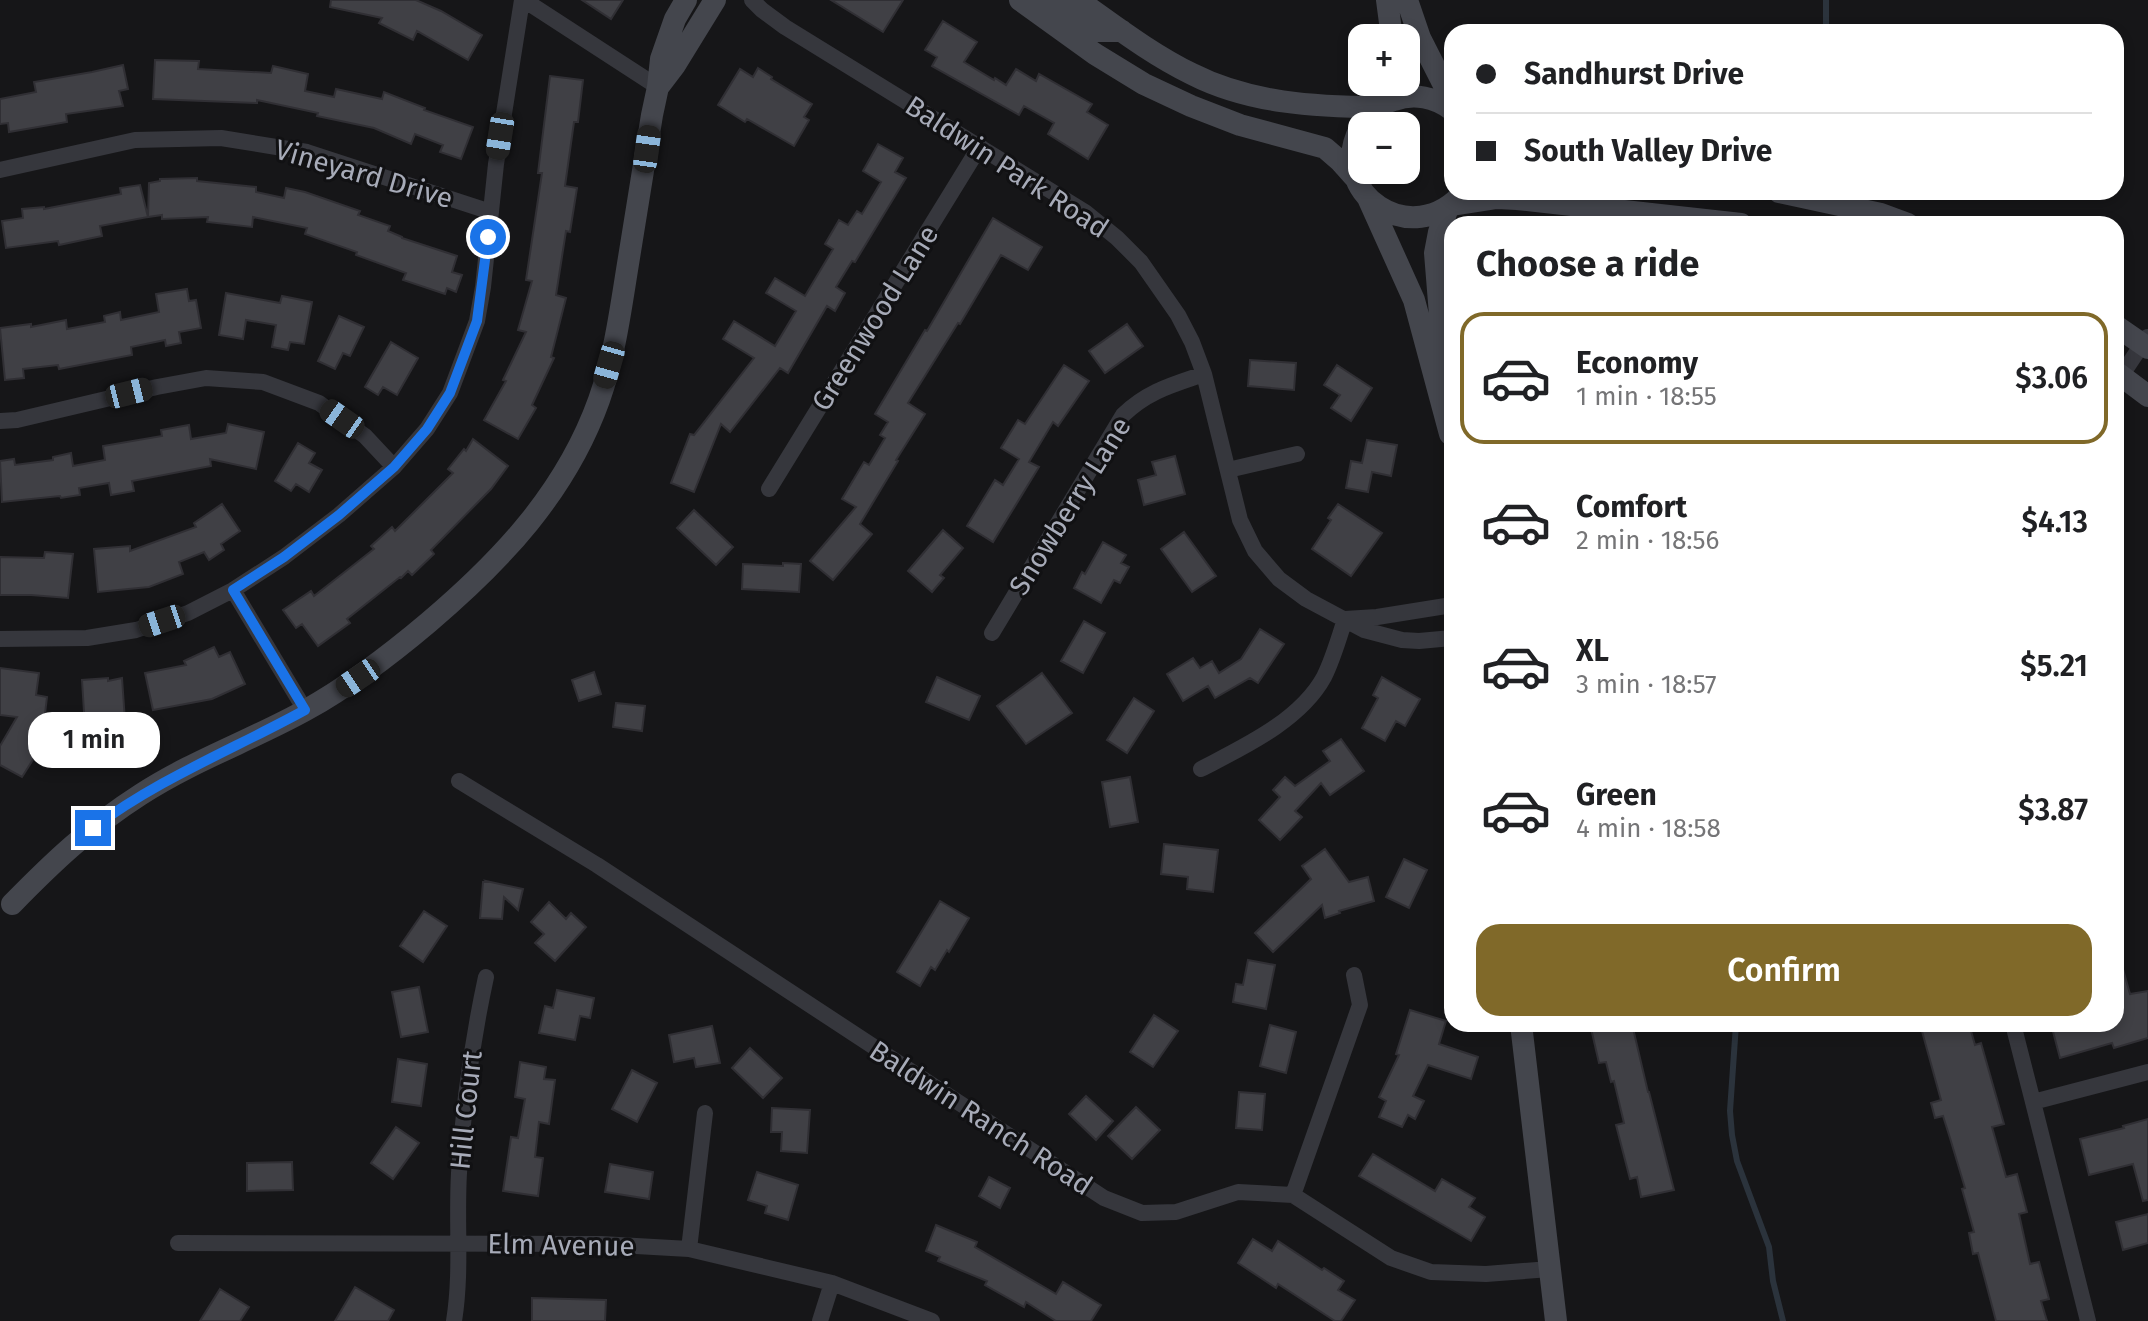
<!DOCTYPE html>
<html lang="en">
<head>
<meta charset="utf-8">
<style>
  body { margin:0; font-family:"Fira Sans",sans-serif; background:#f6f6f6; color:#202124; height:100vh; display:flex; flex-direction:column; font-size:30px; white-space:nowrap }
  * { box-sizing:border-box; margin:0 }
  p { font-size:26px; color:#757577 }
  .icon { flex:none; width:44px; height:44px; fill:none; stroke:currentColor; stroke-width:2; stroke-linecap:round; stroke-linejoin:round }
  .map { position:relative; flex:1; overflow:hidden }
  .panel { position:absolute; left:1444px; top:216px; width:680px; height:816px; display:flex; flex-direction:column; background:#fff; border-radius:24px; box-shadow:0 4px 12px #0003 }
  .panel>* { flex:none }
  .hud { position:absolute; left:1444px; top:24px; width:680px; height:176px; border-radius:24px; box-shadow:0 4px 12px #0003; display:grid; align-content:center; height:176px; padding:0 32px; background:#fff }
  .buttons { position:absolute; left:1348px; top:24px; display:grid; gap:16px }
  .buttons a { display:grid; place-items:center; width:72px; height:72px; border-radius:16px; background:#fff; box-shadow:0 4px 12px #0003; font-size:40px }
  .end { position:absolute; width:36px; height:36px; margin:-18px; border:10px solid #1a73e8; background:#fff; box-shadow:0 0 0 4px #fff }
  .from { border-radius:50% }
  .bubble { position:absolute; height:56px; border-radius:24px; background:#fff; box-shadow:0 4px 12px #0003; font-size:26px; font-weight:600; line-height:56px; text-align:center }
  .car { position:absolute; width:24px; height:48px; margin:-24px -12px; border-radius:10px; box-shadow:0 0 6px 2px #0007; background:linear-gradient(#222 24%,#8ab4d8 0 40%,#222 0 76%,#8ab4d8 0 86%,#222 0) }
  .hud b { display:flex; align-items:center; gap:28px; height:76px; font-size:30px }
  .hud b+b { border-top:2px solid #e0e0e0 }
  .hud i { width:20px; height:20px; background:#202124 }
  ul { padding:0; list-style:none }
  li { display:flex; align-items:center; gap:24px; height:132px; margin:0 16px 12px; padding:0 16px; border:4px solid transparent; border-radius:24px }
  li div { flex:1 }
  li b { display:block; font-size:30px }
  li em { font-style:normal; font-weight:600 }
  li.active { border-color:#806929 }
  li>.icon { width:72px; height:72px; stroke-width:1.5 }
  h2 { padding:0 32px; font-size:36px; line-height:96px }
  .action { display:flex; gap:16px; margin-top:auto; padding:16px 32px }
  .action a { flex:1; height:92px; border-radius:24px; background:#806929; color:#fff; font-size:32px; font-weight:600; line-height:92px; text-align:center }
  .map>svg:first-child { display:block }
  .lines { fill:none; stroke-linecap:round; stroke-linejoin:round }
  .stream { stroke:#2b333c; stroke-width:6 }
  .building { fill:#404045; stroke:#302f34; stroke-width:2 }
  .street { stroke:#36373d; stroke-width:16 }
  .secondary { stroke:#44464d; stroke-width:22 }
  .route { stroke:#1a73e8; stroke-width:10 }
  .labels { text-anchor:middle; dominant-baseline:central; stroke-width:6; stroke-linejoin:round; paint-order:stroke }
  .street-label { font-size:28px; fill:#a7abb8; stroke:#111113 }
</style>
</head>
<body>
<div class="map">
<svg width="2148" height="1321" viewBox="0 0 2148 1321">
  <rect width="100%" height="100%" fill="#161618"/>
  <g class="lines">
    <path class="stream" d="M1826,0V32
      M1736,1024L1730,1111L1732,1135L1737,1161L1769,1247L1773,1281L1783,1321"/>
  </g>
  <path class="building" d="M331,0H416L441,11L482,35L468,60L417,31L413,40L379,23L382,18L330,7Z
    M582,0H623L611,19Z
    M831,0H903L883,32Z
    M943,21L977,42L964,62L994,80L995,78L1006,85L1016,69L1036,81L1039,74L1092,104L1087,112L1108,125L1088,159L1048,134L1054,123L1024,106L1019,115L932,66L937,57L925,50Z
    M155,60L199,61L198,69L271,73L273,66L308,74L305,91L334,97L336,89L382,99L384,92L425,108L424,110L473,127L461,159L440,152L443,145L415,134L411,144L374,128L317,116L318,113L257,100V103L153,99Z
    M123,65L128,89L119,91L123,106L66,114L67,122L9,132L8,123L0,124V99L36,92L34,82L92,72Z
    M758,68L772,77L771,79L812,104L804,117L809,120L794,146L747,119L745,122L718,105L740,69L753,77Z
    M550,76L583,80L578,122H574L565,186L577,188L570,232L566,231L556,295L566,298L551,357L554,358L532,405L536,408L518,439L484,420L506,381L503,380L526,332L518,330L532,281L526,280L542,173H538Z
    M878,144L903,158L895,172L906,178L855,262L852,261L836,287L845,293L835,311L827,306L788,373L780,368L730,432L721,424L694,492L671,483L690,434L694,435L754,358L723,339L734,321L775,346L796,311L766,293L775,278L805,296L833,249L825,244L839,220L848,225L857,211L862,214L881,182L863,171Z
    M197,178V181L256,187V192L284,198L286,188L305,192L360,211L358,215L390,226L388,231L402,237V238L457,256L452,272L462,275L456,292L447,288L445,294L403,280L406,273L356,255L357,252L305,234L307,228L253,217L252,227L207,222L208,217L162,219V215L148,217L149,183L160,181V179Z
    M140,185L148,217L100,226L102,236L59,245L58,241L6,248L2,221L23,218L22,209L44,207V209L121,194L120,188Z
    M993,218L1042,247L1028,270L1001,255L960,324L958,323L908,403L925,414L896,460L898,461L860,524L872,534L833,580L810,561L856,507L842,499L864,462L869,465L885,438L880,435L888,422L875,414L925,330L927,331Z
    M187,289L189,301L196,300L201,328L179,332L181,343L166,346L165,340L131,347L132,355L59,369L58,365L23,369L24,378L5,380L0,328L31,324V327L66,320L67,329L105,322L104,316L120,312L121,320L159,312L156,294Z
    M226,293L280,303L282,296L312,302L304,344L290,342L288,350L272,347L276,325L246,320L243,339L219,335Z
    M339,316L364,327L350,356L343,353L335,369L318,361Z
    M1127,324L1143,346L1105,373L1089,351Z
    M391,342L418,358L397,395L383,387L378,395L365,387Z
    M1250,360L1296,363L1294,390L1248,386Z
    M1064,365L1089,381L1058,426L1053,422L1029,462L1039,467L993,542L967,526L995,480L1003,485L1019,459L1001,448L1018,420L1025,424Z
    M1337,365L1372,388L1351,421L1331,408L1340,395L1324,385Z
    M228,424L264,432L256,469L210,459L211,466L132,481L134,491L111,495L109,483L79,488L80,495L61,498L60,496L2,502L0,461L14,459L15,465L53,460V457L71,453L73,466L105,460L103,446L162,436L161,430L189,425L191,439L226,433Z
    M473,439L508,466L491,489L431,550L434,554L412,575L408,571L401,578L400,577L347,619L350,623L318,646L302,624L296,628L283,610L311,591L314,596L374,549L371,546L392,527L395,531L453,473L448,469L464,449L466,451Z
    M1367,440L1397,445L1391,476L1372,472L1368,492L1346,488L1351,461L1362,463Z
    M298,443L315,453L309,463L322,470L309,492L296,484L291,491L275,481Z
    M1175,456L1185,494L1144,505L1138,480L1156,475L1152,462Z
    M222,504L240,531L221,544L224,550L209,560L204,552L179,562L183,574L149,587L98,592L94,549L130,546V551L196,527L194,523Z
    M1338,504L1382,533L1351,576L1312,549L1331,520L1328,518Z
    M694,510L733,547L716,565L677,528Z
    M943,530L963,548L940,575L944,578L932,592L908,571Z
    M1184,532L1216,576L1192,592L1161,549Z
    M1103,542L1126,555L1121,563L1129,567L1120,583L1114,580L1101,603L1074,588L1082,572L1085,574Z
    M45,552L73,554L68,598L31,595H0V557L44,558Z
    M783,563L801,564L799,592L742,589L743,564L783,566Z
    M1084,621L1105,633L1083,673L1061,661Z
    M1260,629L1284,644L1258,683L1250,678L1215,698L1208,686L1183,701L1167,674L1193,658L1200,668L1212,661L1219,673L1241,659Z
    M214,647L219,657L230,652L245,684L212,699L153,710L145,673L186,665L184,661Z
    M0,668L39,673L36,695L47,697L41,747L22,777L0,765V746L17,717L0,715Z
    M594,672L601,694L579,701L572,680Z
    M1042,673L1072,713L1026,744L997,706Z
    M937,677L980,696L969,720L926,702Z
    M1382,677L1420,699L1405,726L1396,721L1385,741L1362,728L1378,698L1373,695Z
    M108,678V681L122,678L125,721L108,722V726L85,728L82,680Z
    M1134,698L1154,711L1127,753L1107,740Z
    M616,703L645,706L642,731L613,727Z
    M1341,739L1364,771L1330,795L1321,783L1295,811L1302,817L1280,840L1259,820L1280,797L1273,790L1285,777L1295,786L1330,761L1323,751Z
    M1130,777L1138,822L1110,827L1102,782Z
    M1164,844L1218,850L1213,892L1187,889L1188,877L1161,874Z
    M1325,849L1349,882L1368,877L1374,901L1339,911L1340,913L1325,918L1322,905L1273,952L1255,933L1311,879L1302,866Z
    M1404,859L1427,870L1409,908L1386,897Z
    M486,881L523,889L518,910L504,897L502,919L480,918L483,882H487Z
    M940,901L969,918L949,952L947,950L935,970L931,967L920,986L897,972Z
    M549,902L566,919L571,913L586,927L555,961L535,943L544,934L531,922Z
    M424,911L447,926L423,962L400,946Z
    M1248,960L1275,965L1266,1009L1233,1002L1236,984L1243,985Z
    M2121,962L2130,994L2148,991V1038L2114,1048L2112,1043L2060,1058L2051,1024H2116V963Z
    M419,987L428,1032L401,1037L392,992Z
    M557,990L594,998L590,1018L580,1016L575,1040L539,1033L545,1006L553,1008Z
    M1410,1010L1446,1021L1439,1044L1478,1057L1471,1079L1428,1065L1413,1096L1424,1101L1415,1119L1408,1115L1402,1127L1379,1117L1386,1101L1379,1097L1399,1055L1396,1054Z
    M1154,1015L1178,1031L1153,1067L1130,1052Z
    M1590,1024H1632L1648,1092H1649L1674,1190L1641,1197L1637,1177L1630,1179L1616,1125L1624,1123L1614,1081L1611,1082L1606,1062L1599,1063Z
    M1920,1024H1969L1975,1045L1981,1043L2004,1124L1992,1127L2006,1177L2017,1174L2027,1212L2019,1214L2030,1264L2039,1262L2049,1299L2041,1301L2047,1321H1996L1978,1253L1973,1254L1969,1233L1974,1232L1962,1189L1965,1188L1950,1138L1943,1116L1935,1118L1931,1103L1941,1100Z
    M1270,1025L1296,1032L1286,1073L1260,1066Z
    M712,1026L720,1063L696,1067L694,1058L674,1062L669,1035Z
    M750,1048L782,1078L763,1098L732,1068Z
    M398,1059L427,1064L421,1106L392,1102Z
    M520,1062L546,1067L544,1079L555,1080L549,1124L539,1122L535,1157L543,1158L538,1196L503,1191L511,1137L518,1138L525,1099L515,1097Z
    M632,1070L657,1083L637,1122L612,1109Z
    M1239,1092L1265,1094L1262,1130L1236,1128Z
    M1086,1096L1113,1121L1096,1140L1069,1114Z
    M1136,1107L1160,1130L1132,1159L1108,1136Z
    M772,1108L810,1110L807,1153L781,1151L782,1132H771Z
    M2148,1119V1200L2143,1201L2133,1164L2089,1175L2080,1139L2124,1128L2123,1126Z
    M396,1127L419,1143L393,1179L371,1163Z
    M1373,1154L1435,1191L1442,1179L1475,1198L1469,1207L1485,1217L1471,1241L1359,1176Z
    M292,1162L293,1190L247,1191V1163Z
    M610,1164L653,1172L649,1199L605,1192Z
    M757,1172L798,1185L788,1220L765,1213L767,1206L748,1200Z
    M989,1177L1010,1188L1000,1208L979,1196Z
    M2148,1214V1243L2123,1250L2116,1222Z
    M936,1225L977,1242L975,1247L1056,1294L1063,1282L1101,1305L1091,1321H1056L1026,1302L1024,1307L985,1285L987,1281L938,1261L940,1257L926,1251Z
    M1253,1239L1272,1251L1278,1241L1322,1270L1324,1268L1344,1281L1338,1290L1355,1300L1341,1321H1335L1278,1284L1276,1288L1238,1263Z
    M355,1287L394,1310L388,1321H335Z
    M220,1289L249,1307L240,1321H200Z
    M532,1298L606,1300L605,1321H532Z"/>
  <g class="lines">
    <path class="street" d="M524,0L658,87
      M752,0L762,10L785,27L1085,212L1117,238L1141,262L1178,315L1192,342L1204,374L1240,520L1255,551L1279,579L1306,599L1364,630L1402,640L1419,641L1452,638
      M0,170L135,140L221,138L307,152L491,212
      M2121,376L2147,337
      M0,421L17,420L157,387L206,378L263,382L319,403L365,436L394,467
      M1228,470L1297,454
      M769,489L980,146
      M233,590L305,710
      M1345,619L1377,617L1452,605
      M992,633L1123,415C1148,391 1172,385 1204,374
      M0,639L87,638L136,630L188,613L233,590L284,557L339,515L394,467L427,429L450,393L477,321L483,287L496,164L522,0
      M1201,769C1243,747 1300,721 1324,677C1333,659 1339,638 1345,619
      M459,781L597,865L1104,1198L1142,1213L1176,1212L1238,1192L1293,1195L1391,1258L1431,1272L1486,1274L1550,1269
      M2013,1024L2033,1102
      M1293,1195L1360,1005L1354,975
      M178,1243L601,1244L689,1249L832,1283L932,1321
      M689,1249L705,1113
      M454,1321C462,1272 456,1222 459,1173C463,1107 472,1042 486,977
      M820,1321L832,1283
      M2088,1321L2033,1102L2148,1072"/>
    <path class="secondary" d="M1020,0L1095,54L1144,84L1191,106L1240,125L1325,148L1340,161L1357,180
      M1050,0L1095,31H1122
      M1078,0C1115,26 1151,54 1192,74C1249,103 1315,107 1378,107
      M1387,0L1392,38
      M1407,0L1420,38L1452,101
      M659,86L675,65L715,0
      M1452,110C1435,97 1414,93 1394,100C1380,104 1368,114 1361,127C1324,192 1412,253 1464,192
      M1779,192L1881,214L1908,224
      M1368,198L1414,300L1450,434
      M1452,205L1497,198L1517,199L1741,224
      M2116,326L2148,348
      M1444,364L1435,253L1439,232L1448,208
      M2116,372L2148,396
      M12,904C53,862 90,827 140,795C192,761 252,740 306,710C351,685 390,655 429,622C502,560 566,492 599,400C614,358 620,314 627,270C635,218 644,167 652,115L658,87L661,59L675,19L686,0
      M1521,1024L1556,1321"/>
  </g>
  <g class="lines">
    <path class="route" d="M93,828C158,779 234,749 305,710L233,590L284,557L339,515L394,467L427,429L450,393L477,321L488,237"/>
  </g>
  <g class="labels">
    <g class="street-label">
      <text transform="translate(1007 167) rotate(33)">Baldwin Park Road</text>
      <text transform="translate(364 174) rotate(16)">Vineyard Drive</text>
      <text transform="translate(875 318) rotate(-58)">Greenwood Lane</text>
      <text transform="translate(1070 506) rotate(-58)">Snowberry Lane</text>
      <text transform="translate(466 1110) rotate(-84)">Hill Court</text>
      <text transform="translate(981 1118) rotate(33)">Baldwin Ranch Road</text>
      <text transform="translate(561 1245) rotate(1)">Elm Avenue</text>
    </g>
  </g>
</svg>
<div class="buttons">
<a>+</a>
<a>−</a>
</div>
<i class="end from" style="left:488px;top:237px"></i>
<i class="end" style="left:93px;top:828px"></i>
<div class="bubble" style="left:28px;top:712px;width:132px">1 min</div>
<i class="car" style="left:500px;top:136px;rotate:189deg"></i>
<i class="car" style="left:647px;top:149px;rotate:8deg"></i>
<i class="car" style="left:609px;top:365px;rotate:196deg"></i>
<i class="car" style="left:129px;top:393px;rotate:76deg"></i>
<i class="car" style="left:342px;top:419px;rotate:305deg"></i>
<i class="car" style="left:162px;top:621px;rotate:252deg"></i>
<i class="car" style="left:358px;top:678px;rotate:236deg"></i>
<div class="hud">
<b><i class="from"></i>Sandhurst Drive</b>
<b><i></i>South Valley Drive</b>
</div>
<section class="panel">
<h2>Choose a ride</h2>
<ul>
<li class="active"><svg class="icon" aria-label="car" viewBox="0 0 24 24"><path d="M5 17H2v-5l4-1 3-4h7l3 4 3 1v5h-3M9 17h6M6 11h13"/><circle cx="7" cy="17" r="2"/><circle cx="17" cy="17" r="2"/></svg><div><b>Economy</b><p>1 min · 18:55</p></div><em>$3.06</em></li>
<li><svg class="icon" aria-label="car" viewBox="0 0 24 24"><path d="M5 17H2v-5l4-1 3-4h7l3 4 3 1v5h-3M9 17h6M6 11h13"/><circle cx="7" cy="17" r="2"/><circle cx="17" cy="17" r="2"/></svg><div><b>Comfort</b><p>2 min · 18:56</p></div><em>$4.13</em></li>
<li><svg class="icon" aria-label="car" viewBox="0 0 24 24"><path d="M5 17H2v-5l4-1 3-4h7l3 4 3 1v5h-3M9 17h6M6 11h13"/><circle cx="7" cy="17" r="2"/><circle cx="17" cy="17" r="2"/></svg><div><b>XL</b><p>3 min · 18:57</p></div><em>$5.21</em></li>
<li><svg class="icon" aria-label="car" viewBox="0 0 24 24"><path d="M5 17H2v-5l4-1 3-4h7l3 4 3 1v5h-3M9 17h6M6 11h13"/><circle cx="7" cy="17" r="2"/><circle cx="17" cy="17" r="2"/></svg><div><b>Green</b><p>4 min · 18:58</p></div><em>$3.87</em></li>
</ul>
<div class="action"><a>Confirm</a></div>
</section>
</div>
</body>
</html>
